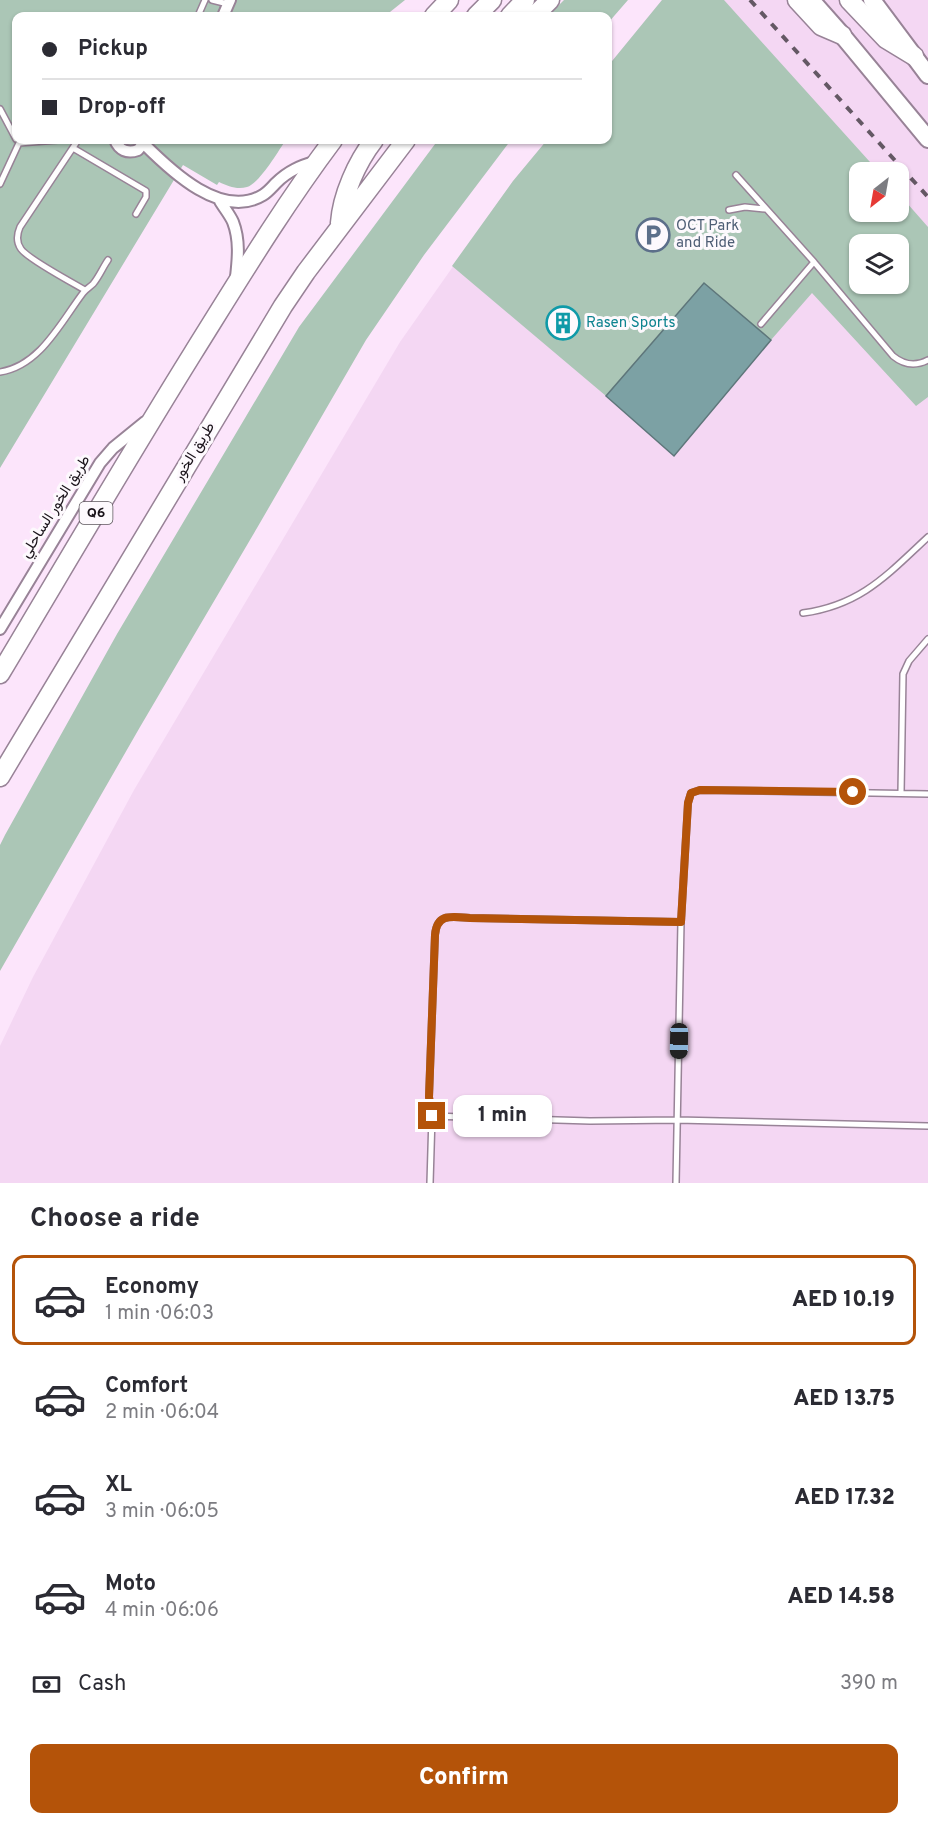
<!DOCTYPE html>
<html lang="en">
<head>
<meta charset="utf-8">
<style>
  body { margin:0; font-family:Overpass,Vazirmatn,sans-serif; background:#f7f7f7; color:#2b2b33; height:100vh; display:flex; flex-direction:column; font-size:22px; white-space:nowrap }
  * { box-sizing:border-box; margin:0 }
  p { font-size:20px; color:#7c7c81 }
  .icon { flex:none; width:33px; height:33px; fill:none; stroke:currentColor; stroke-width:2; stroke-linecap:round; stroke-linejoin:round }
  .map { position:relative; height:1183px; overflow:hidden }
  .sheet { display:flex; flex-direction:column; background:#fff; flex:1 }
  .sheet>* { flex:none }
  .banner { position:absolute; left:12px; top:12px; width:600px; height:132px; border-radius:12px; box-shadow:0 2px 4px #0004; display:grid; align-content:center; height:132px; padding:0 30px; background:#fff }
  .needle { width:39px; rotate:211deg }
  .tools { position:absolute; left:849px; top:162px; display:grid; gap:12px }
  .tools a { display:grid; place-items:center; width:60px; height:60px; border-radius:12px; background:#fff; box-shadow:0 2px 4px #0004; font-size:30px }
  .end { position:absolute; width:27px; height:27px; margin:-14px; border:8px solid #b45309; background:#fff; box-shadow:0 0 0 3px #fff }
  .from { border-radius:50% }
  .bubble { position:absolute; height:42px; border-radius:12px; background:#fff; box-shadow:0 2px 4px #0004; font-size:20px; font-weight:800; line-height:42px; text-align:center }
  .car { position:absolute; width:18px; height:36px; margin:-18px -9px; border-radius:8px; box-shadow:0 0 4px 2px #0007; background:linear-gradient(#222 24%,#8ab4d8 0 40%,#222 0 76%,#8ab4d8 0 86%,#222 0) }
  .banner b { display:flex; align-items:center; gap:21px; height:57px; font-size:22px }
  .banner b+b { border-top:2px solid #e1e1e2 }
  .banner i { width:15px; height:15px; background:#2b2b33 }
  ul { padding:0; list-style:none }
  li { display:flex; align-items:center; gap:18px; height:90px; margin:0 12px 9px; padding:0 18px; border:3px solid transparent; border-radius:12px }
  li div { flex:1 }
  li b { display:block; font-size:22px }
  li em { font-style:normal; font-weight:800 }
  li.selected { border-color:#b45309 }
  li>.icon { width:54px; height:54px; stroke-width:1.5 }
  h2 { padding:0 30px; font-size:27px; line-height:72px }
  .pay { display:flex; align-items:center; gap:15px; height:66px; padding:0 30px; font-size:22px }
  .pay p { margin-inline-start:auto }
  .primary-button { display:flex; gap:12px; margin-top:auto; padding:12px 30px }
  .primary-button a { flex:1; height:69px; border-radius:12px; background:#b45309; color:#fff; font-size:24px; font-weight:800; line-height:69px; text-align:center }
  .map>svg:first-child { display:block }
  .built { fill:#f4d7f3; fill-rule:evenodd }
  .green { fill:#abc6b6; fill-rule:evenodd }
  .water { fill:#7ca1a4; stroke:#5e767a; stroke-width:1.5 }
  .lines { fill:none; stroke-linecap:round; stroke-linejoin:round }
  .lane-casing { stroke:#988397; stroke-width:8 }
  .street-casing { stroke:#988397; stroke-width:14 }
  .primary-casing { stroke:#988397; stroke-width:20 }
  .highway-casing { stroke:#988397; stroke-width:21 }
  .lane { stroke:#fff; stroke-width:5 }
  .street { stroke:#fff; stroke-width:10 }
  .primary { stroke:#fff; stroke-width:16 }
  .highway { stroke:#fff; stroke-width:18 }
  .rail { stroke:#645864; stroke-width:4; stroke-dasharray:8 8; stroke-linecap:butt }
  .route { stroke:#b45309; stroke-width:8 }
  .labels { text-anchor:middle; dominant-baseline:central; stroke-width:6; stroke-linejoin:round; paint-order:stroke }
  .shield { fill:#fdf9fd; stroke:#5d575d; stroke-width:1.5 }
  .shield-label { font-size:14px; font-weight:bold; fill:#191219 }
  .service-label { font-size:15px; fill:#4e5e75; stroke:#fdf9fd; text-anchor:start }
  .culture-label { font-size:15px; fill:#0d838f; stroke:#fdf9fd; text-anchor:start }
  .street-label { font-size:15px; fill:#191219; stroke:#fdf9fd }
</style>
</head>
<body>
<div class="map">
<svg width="928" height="1183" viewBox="0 0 928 1183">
  <rect width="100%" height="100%" fill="#fce5fb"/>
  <path class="built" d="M662,0H928V1183H0V1046L33,977L134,790L400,342L513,181L547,140H608V66ZM860,172H898V212H860ZM860,244H898V284H860Z"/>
  <path class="green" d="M0,0H405L385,16H16V140H286C278,151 260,183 247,187C237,190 228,186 219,182L217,185L183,165L0,468Z
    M564,0H628L608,23V16H548Z
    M662,0H724L879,172H860V212H898L899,194L928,227V397L916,406L812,293L771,340L704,283L606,396L452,266L513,181L547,140H608V66ZM860,244H898V284H860Z
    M438,140H511L424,255L366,340L257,528L140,727L0,971V845L5,835L117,634L299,327Z"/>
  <path class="water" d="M704,283L771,340L674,456L606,396Z"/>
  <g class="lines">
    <defs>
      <path id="lane" d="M212,0L228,4
        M198,16L205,0
        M0,109L16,139
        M78,140L20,227C17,234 16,242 21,249C28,259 71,282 85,290
        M19,143L58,140
        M73,148L146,191V197L136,214
        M736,175L814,262L893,356C904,365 915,367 928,360
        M0,184L19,143
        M729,210L745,207L765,209
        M761,324L814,262
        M0,372C40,366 61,322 83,293C86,289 90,287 93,284C99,277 103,267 108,260
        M803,613C861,605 887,575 928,537
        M901,793L903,674L909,661L928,639
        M432,1116L590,1121L677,1120L928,1126
        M430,1183L432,1116L429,1097L435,935C437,912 453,917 470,918L681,922
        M676,1183L681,922L688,803L691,793L700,790L928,794"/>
      <path id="street" d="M223,16L230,0
        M115,140C119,150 127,154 138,150L146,140
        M144,144C171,171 222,220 263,195C268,192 272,187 276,183C288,171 300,166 317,161
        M220,201C224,208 230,215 233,222C240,240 238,259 236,277
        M0,629L100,463L113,448L145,422"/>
      <path id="primary" d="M811,0L842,35L928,139
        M872,0L928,75"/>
      <path id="highway" d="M797,0L821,26L842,35
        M849,0L886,39L914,56
        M434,16L449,0
        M476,16L492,0
        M510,16L525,0
        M534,16L550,0
        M340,223C342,195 357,162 374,140
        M0,674C64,567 127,459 193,353C238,281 282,208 333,140
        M0,777L283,306L306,272L406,140"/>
    </defs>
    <use href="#lane" class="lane-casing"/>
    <use href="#street" class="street-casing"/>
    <use href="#primary" class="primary-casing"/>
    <use href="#highway" class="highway-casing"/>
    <use href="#lane" class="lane"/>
    <use href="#street" class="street"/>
    <use href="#primary" class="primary"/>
    <use href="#highway" class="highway"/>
    <path class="rail" d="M750,0L928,197"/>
  </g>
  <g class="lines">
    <path class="route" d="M432,1116L429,1097L435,935C437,912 453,917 470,918L681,922L688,803L691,793L700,790L853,792"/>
  </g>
  <defs>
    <symbol id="parking-ring" viewBox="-11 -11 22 22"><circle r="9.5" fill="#fdf9fd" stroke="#5c6f8a" stroke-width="1.5"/><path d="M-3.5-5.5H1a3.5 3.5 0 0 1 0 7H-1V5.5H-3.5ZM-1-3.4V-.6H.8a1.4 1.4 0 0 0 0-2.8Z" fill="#5c6f8a"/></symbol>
    <symbol id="building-ring" viewBox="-11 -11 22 22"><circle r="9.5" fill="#fdf9fd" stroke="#0f9aa8" stroke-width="1.5"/><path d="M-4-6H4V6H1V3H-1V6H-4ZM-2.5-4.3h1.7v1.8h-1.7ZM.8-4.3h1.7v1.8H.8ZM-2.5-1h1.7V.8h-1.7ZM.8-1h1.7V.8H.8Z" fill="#0f9aa8"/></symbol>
  </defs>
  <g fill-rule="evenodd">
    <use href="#parking-ring" x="634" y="216" width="38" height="38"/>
    <use href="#building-ring" x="544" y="304" width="38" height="38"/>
  </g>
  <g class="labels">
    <rect class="shield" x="79.5" y="502" width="33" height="22" rx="4.5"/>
    <g class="shield-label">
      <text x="96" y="513">Q6</text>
    </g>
    <g class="service-label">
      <text x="676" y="226">OCT Park<tspan x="676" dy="17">and Ride</tspan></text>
    </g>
    <g class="culture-label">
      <text x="586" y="323">Rasen Sports</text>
    </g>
    <g class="street-label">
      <text transform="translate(195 452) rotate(-59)">طريق الخور</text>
      <text transform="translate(56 507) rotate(-58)">طريق الخور الساحلي</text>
    </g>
  </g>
</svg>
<div class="tools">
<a><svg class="needle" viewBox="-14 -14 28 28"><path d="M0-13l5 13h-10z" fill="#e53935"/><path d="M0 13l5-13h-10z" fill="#7c7c81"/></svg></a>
<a><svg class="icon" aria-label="layers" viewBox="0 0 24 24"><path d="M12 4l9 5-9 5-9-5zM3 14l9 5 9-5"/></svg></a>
</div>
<i class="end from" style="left:853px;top:792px"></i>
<i class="end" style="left:432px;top:1116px"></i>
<div class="bubble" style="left:453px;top:1095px;width:99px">1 min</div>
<i class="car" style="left:679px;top:1041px;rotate:181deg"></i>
<div class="banner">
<b><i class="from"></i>Pickup</b>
<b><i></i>Drop-off</b>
</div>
</div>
<section class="sheet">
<h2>Choose a ride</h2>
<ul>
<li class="selected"><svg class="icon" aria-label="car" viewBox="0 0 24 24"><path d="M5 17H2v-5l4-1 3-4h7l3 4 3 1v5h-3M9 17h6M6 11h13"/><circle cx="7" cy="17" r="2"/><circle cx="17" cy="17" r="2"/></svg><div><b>Economy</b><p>1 min · 06:03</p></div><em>AED 10.19</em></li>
<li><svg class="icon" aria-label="car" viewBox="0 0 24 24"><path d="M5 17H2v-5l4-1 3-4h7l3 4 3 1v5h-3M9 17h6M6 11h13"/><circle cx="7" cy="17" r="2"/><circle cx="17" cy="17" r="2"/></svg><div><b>Comfort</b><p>2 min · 06:04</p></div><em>AED 13.75</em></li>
<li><svg class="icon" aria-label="car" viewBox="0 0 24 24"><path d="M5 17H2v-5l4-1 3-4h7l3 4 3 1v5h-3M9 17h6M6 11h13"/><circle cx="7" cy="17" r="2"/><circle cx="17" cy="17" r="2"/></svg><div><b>XL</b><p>3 min · 06:05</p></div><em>AED 17.32</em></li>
<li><svg class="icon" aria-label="car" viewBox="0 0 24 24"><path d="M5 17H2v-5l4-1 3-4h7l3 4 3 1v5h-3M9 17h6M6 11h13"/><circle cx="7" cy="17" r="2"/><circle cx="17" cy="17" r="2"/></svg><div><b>Moto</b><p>4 min · 06:06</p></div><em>AED 14.58</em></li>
</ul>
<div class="pay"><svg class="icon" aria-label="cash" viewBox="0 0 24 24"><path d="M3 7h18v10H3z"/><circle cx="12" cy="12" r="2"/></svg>Cash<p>390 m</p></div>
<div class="primary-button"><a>Confirm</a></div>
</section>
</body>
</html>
